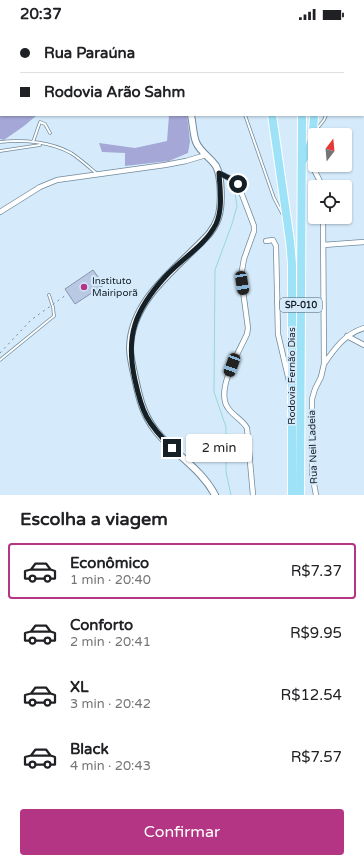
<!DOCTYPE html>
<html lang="pt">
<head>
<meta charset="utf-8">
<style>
  body { margin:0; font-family:"Varela Round",sans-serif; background:#f6f6f6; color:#202124; height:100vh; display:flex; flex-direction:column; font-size:15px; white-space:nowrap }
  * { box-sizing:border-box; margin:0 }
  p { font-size:13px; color:#757577 }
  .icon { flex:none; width:22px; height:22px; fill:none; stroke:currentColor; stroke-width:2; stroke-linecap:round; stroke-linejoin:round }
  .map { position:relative; height:467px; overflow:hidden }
  .panel { display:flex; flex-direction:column; background:#fff; flex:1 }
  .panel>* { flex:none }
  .guide { position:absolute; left:0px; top:0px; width:364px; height:88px; box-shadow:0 1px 3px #0004; display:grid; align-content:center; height:88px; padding:0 20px; background:#fff }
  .needle { width:26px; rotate:16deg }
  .fabs { position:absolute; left:308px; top:100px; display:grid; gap:8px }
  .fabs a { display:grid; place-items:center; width:44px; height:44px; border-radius:4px; background:#fff; box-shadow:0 1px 3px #0004; font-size:20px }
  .end { position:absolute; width:18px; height:18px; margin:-9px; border:5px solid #151f26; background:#fff; box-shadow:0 0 0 2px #fff }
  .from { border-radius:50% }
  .bubble { position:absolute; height:28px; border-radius:4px; background:#fff; box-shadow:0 1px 3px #0004; font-size:13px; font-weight:600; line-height:28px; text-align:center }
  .car { position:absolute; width:12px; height:24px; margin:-12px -6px; border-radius:5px; box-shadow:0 0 3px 1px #0007; background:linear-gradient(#222 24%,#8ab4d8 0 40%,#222 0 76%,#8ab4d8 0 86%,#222 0) }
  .guide b { display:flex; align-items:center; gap:14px; height:38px; font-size:15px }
  .guide b+b { border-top:1px solid #e0e0e0 }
  .guide i { width:10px; height:10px; background:#202124 }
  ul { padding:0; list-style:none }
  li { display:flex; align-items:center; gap:12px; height:56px; margin:0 8px 6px; padding:0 12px; border:2px solid transparent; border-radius:4px }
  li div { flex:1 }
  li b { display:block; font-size:15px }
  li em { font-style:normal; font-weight:600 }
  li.on { border-color:#b33584 }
  li>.icon { width:36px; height:36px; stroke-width:1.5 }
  h2 { padding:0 20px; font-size:18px; line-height:48px }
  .cta { display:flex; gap:8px; margin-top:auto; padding:8px 20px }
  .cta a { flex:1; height:46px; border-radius:4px; background:#b33584; color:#fff; font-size:16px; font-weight:600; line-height:46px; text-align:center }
  .status { display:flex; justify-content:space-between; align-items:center; height:28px; padding:0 20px; background:#fff; direction:ltr }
  .status svg { height:11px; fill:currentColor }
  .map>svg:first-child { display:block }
  .forest { fill:#a5a8d7 }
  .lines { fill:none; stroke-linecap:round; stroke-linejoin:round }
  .stream { stroke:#95d8d9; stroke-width:1 }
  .building { fill:#bac9e3; stroke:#8795ae }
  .lane-casing { stroke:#718b9d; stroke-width:3.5 }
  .street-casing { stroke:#718b9d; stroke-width:6 }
  .secondary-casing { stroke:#718b9d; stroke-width:8 }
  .highway-casing { stroke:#fff; stroke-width:10 }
  .lane { stroke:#fff; stroke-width:2 }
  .street { stroke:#fff; stroke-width:4.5 }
  .secondary { stroke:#fff; stroke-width:6 }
  .highway { stroke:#9de2f6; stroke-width:8 }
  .rail { stroke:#768692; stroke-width:1; stroke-dasharray:2 4; stroke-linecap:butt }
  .route { stroke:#151f26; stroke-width:5 }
  .poi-dot { fill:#b33584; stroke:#d5ebfb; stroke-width:1.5 }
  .labels { text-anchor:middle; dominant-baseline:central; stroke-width:4; stroke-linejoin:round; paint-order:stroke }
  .shield { fill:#d5ebfb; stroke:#4f5c66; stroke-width:1 }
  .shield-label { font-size:9px; font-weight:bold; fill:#151f26 }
  .poi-label { font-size:10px; fill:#151f26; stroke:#d5ebfb; text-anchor:start }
  .street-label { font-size:10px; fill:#151f26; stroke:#d5ebfb }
</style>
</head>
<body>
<div class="status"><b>20:37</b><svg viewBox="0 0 49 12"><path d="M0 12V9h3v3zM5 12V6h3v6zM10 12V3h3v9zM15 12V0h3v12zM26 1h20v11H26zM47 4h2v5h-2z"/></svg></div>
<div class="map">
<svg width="364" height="467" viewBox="0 0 364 467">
  <rect width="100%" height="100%" fill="#d5ebfb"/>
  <path class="forest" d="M0,0H164L167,1H1V87H37L24,98L4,112L0,111Z
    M169,87H187L190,113L188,125L169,133L125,138V125L102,124L99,115L135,120L167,113Z"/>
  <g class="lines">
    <path class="stream" d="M231,467L226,444V399L214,364L215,242L232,196L237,178L235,165"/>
  </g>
  <path class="building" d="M93,242L104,257L75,276L65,261Z"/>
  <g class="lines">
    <defs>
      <path id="lane" d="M241,1L242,0
        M245,87L274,170L283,187
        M316,102L324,92L326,87
        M0,114C23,111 51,114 71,125C80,131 88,138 96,145
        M33,114L40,94L45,96L50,105
        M0,123L40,117
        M0,332L54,288L53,279L49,267"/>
      <path id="street" d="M354,1V0
        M315,119C304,135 318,144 322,159
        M219,145L233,152L238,156L254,198V203L244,231L241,248L248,300L247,306C239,324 215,362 228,380C233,388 242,391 247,400L253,467
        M0,184L40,159L57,152L165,137L186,133L206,127
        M266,213L273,212L276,218L278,306L289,353
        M323,217L364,214
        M347,308L364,317
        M324,336C335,320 345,306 364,300
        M316,467L312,445V371L315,361L321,349L324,336L323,189"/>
      <path id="secondary" d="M215,1L216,0
        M191,87C193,96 193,106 196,114C200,124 210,129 216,138C222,149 222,178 218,190C216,196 213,201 209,206C179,239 131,270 130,320C130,330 133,340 135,350C139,369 143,387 156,403C174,426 201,440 215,467"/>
      <path id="highway" d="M312,0V1
        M273,1V0
        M302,1V0
        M272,87L290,213L292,236V467
        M302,134C313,117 313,106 314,87
        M300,467L302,87"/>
    </defs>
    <use href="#lane" class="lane-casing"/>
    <use href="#street" class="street-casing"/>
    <use href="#secondary" class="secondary-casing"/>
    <use href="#highway" class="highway-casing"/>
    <use href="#lane" class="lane"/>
    <use href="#street" class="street"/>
    <use href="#secondary" class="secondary"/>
    <use href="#highway" class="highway"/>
    <path class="rail" d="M0,325L31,292L66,267"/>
  </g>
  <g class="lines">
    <path class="route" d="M172,420C147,395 142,385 135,352C125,308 135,282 165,249C181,231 205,218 216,196C223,181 220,161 219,145L233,152L238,156"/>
  </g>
  <circle class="poi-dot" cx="84" cy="259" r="4"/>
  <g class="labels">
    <rect class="shield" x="280" y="270" width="42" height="14" rx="3"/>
    <g class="shield-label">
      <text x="301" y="277">SP-010</text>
    </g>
    <g class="poi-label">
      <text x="92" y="253">Instituto<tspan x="92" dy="12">Mairiporã</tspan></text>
    </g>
    <g class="street-label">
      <text transform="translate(292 348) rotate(-90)">Rodovia Fernão Dias</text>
      <text transform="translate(313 419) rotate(-92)">Rua Neil Ladeia</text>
    </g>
  </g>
</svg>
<div class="fabs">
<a><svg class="needle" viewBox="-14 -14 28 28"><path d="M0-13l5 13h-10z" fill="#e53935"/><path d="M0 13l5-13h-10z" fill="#757577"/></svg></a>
<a><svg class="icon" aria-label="locate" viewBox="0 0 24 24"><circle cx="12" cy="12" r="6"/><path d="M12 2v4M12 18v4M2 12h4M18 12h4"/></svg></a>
</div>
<i class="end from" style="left:238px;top:156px"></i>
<i class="end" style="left:172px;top:420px"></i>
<div class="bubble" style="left:186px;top:406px;width:66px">2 min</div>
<i class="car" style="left:242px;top:255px;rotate:171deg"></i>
<i class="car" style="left:232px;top:337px;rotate:200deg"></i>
<div class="guide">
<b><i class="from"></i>Rua Paraúna</b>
<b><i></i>Rodovia Arão Sahm</b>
</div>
</div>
<section class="panel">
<h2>Escolha a viagem</h2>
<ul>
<li class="on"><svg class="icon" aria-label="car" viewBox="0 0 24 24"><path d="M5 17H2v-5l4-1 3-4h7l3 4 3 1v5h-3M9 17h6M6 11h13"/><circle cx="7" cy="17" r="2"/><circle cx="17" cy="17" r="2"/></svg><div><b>Econômico</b><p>1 min · 20:40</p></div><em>R$7.37</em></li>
<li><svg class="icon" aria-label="car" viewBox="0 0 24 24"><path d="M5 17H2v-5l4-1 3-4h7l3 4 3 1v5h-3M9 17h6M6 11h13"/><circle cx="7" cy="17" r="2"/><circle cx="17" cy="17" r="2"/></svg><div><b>Conforto</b><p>2 min · 20:41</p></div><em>R$9.95</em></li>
<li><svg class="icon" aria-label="car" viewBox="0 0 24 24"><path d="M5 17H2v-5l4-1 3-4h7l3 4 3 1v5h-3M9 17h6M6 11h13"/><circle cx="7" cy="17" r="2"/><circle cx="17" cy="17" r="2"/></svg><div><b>XL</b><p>3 min · 20:42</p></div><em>R$12.54</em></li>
<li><svg class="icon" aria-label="car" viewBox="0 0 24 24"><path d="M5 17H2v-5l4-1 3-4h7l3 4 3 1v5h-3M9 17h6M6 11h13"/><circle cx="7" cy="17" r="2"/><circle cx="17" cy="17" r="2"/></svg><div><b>Black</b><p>4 min · 20:43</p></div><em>R$7.57</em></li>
</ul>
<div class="cta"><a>Confirmar</a></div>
</section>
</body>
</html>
